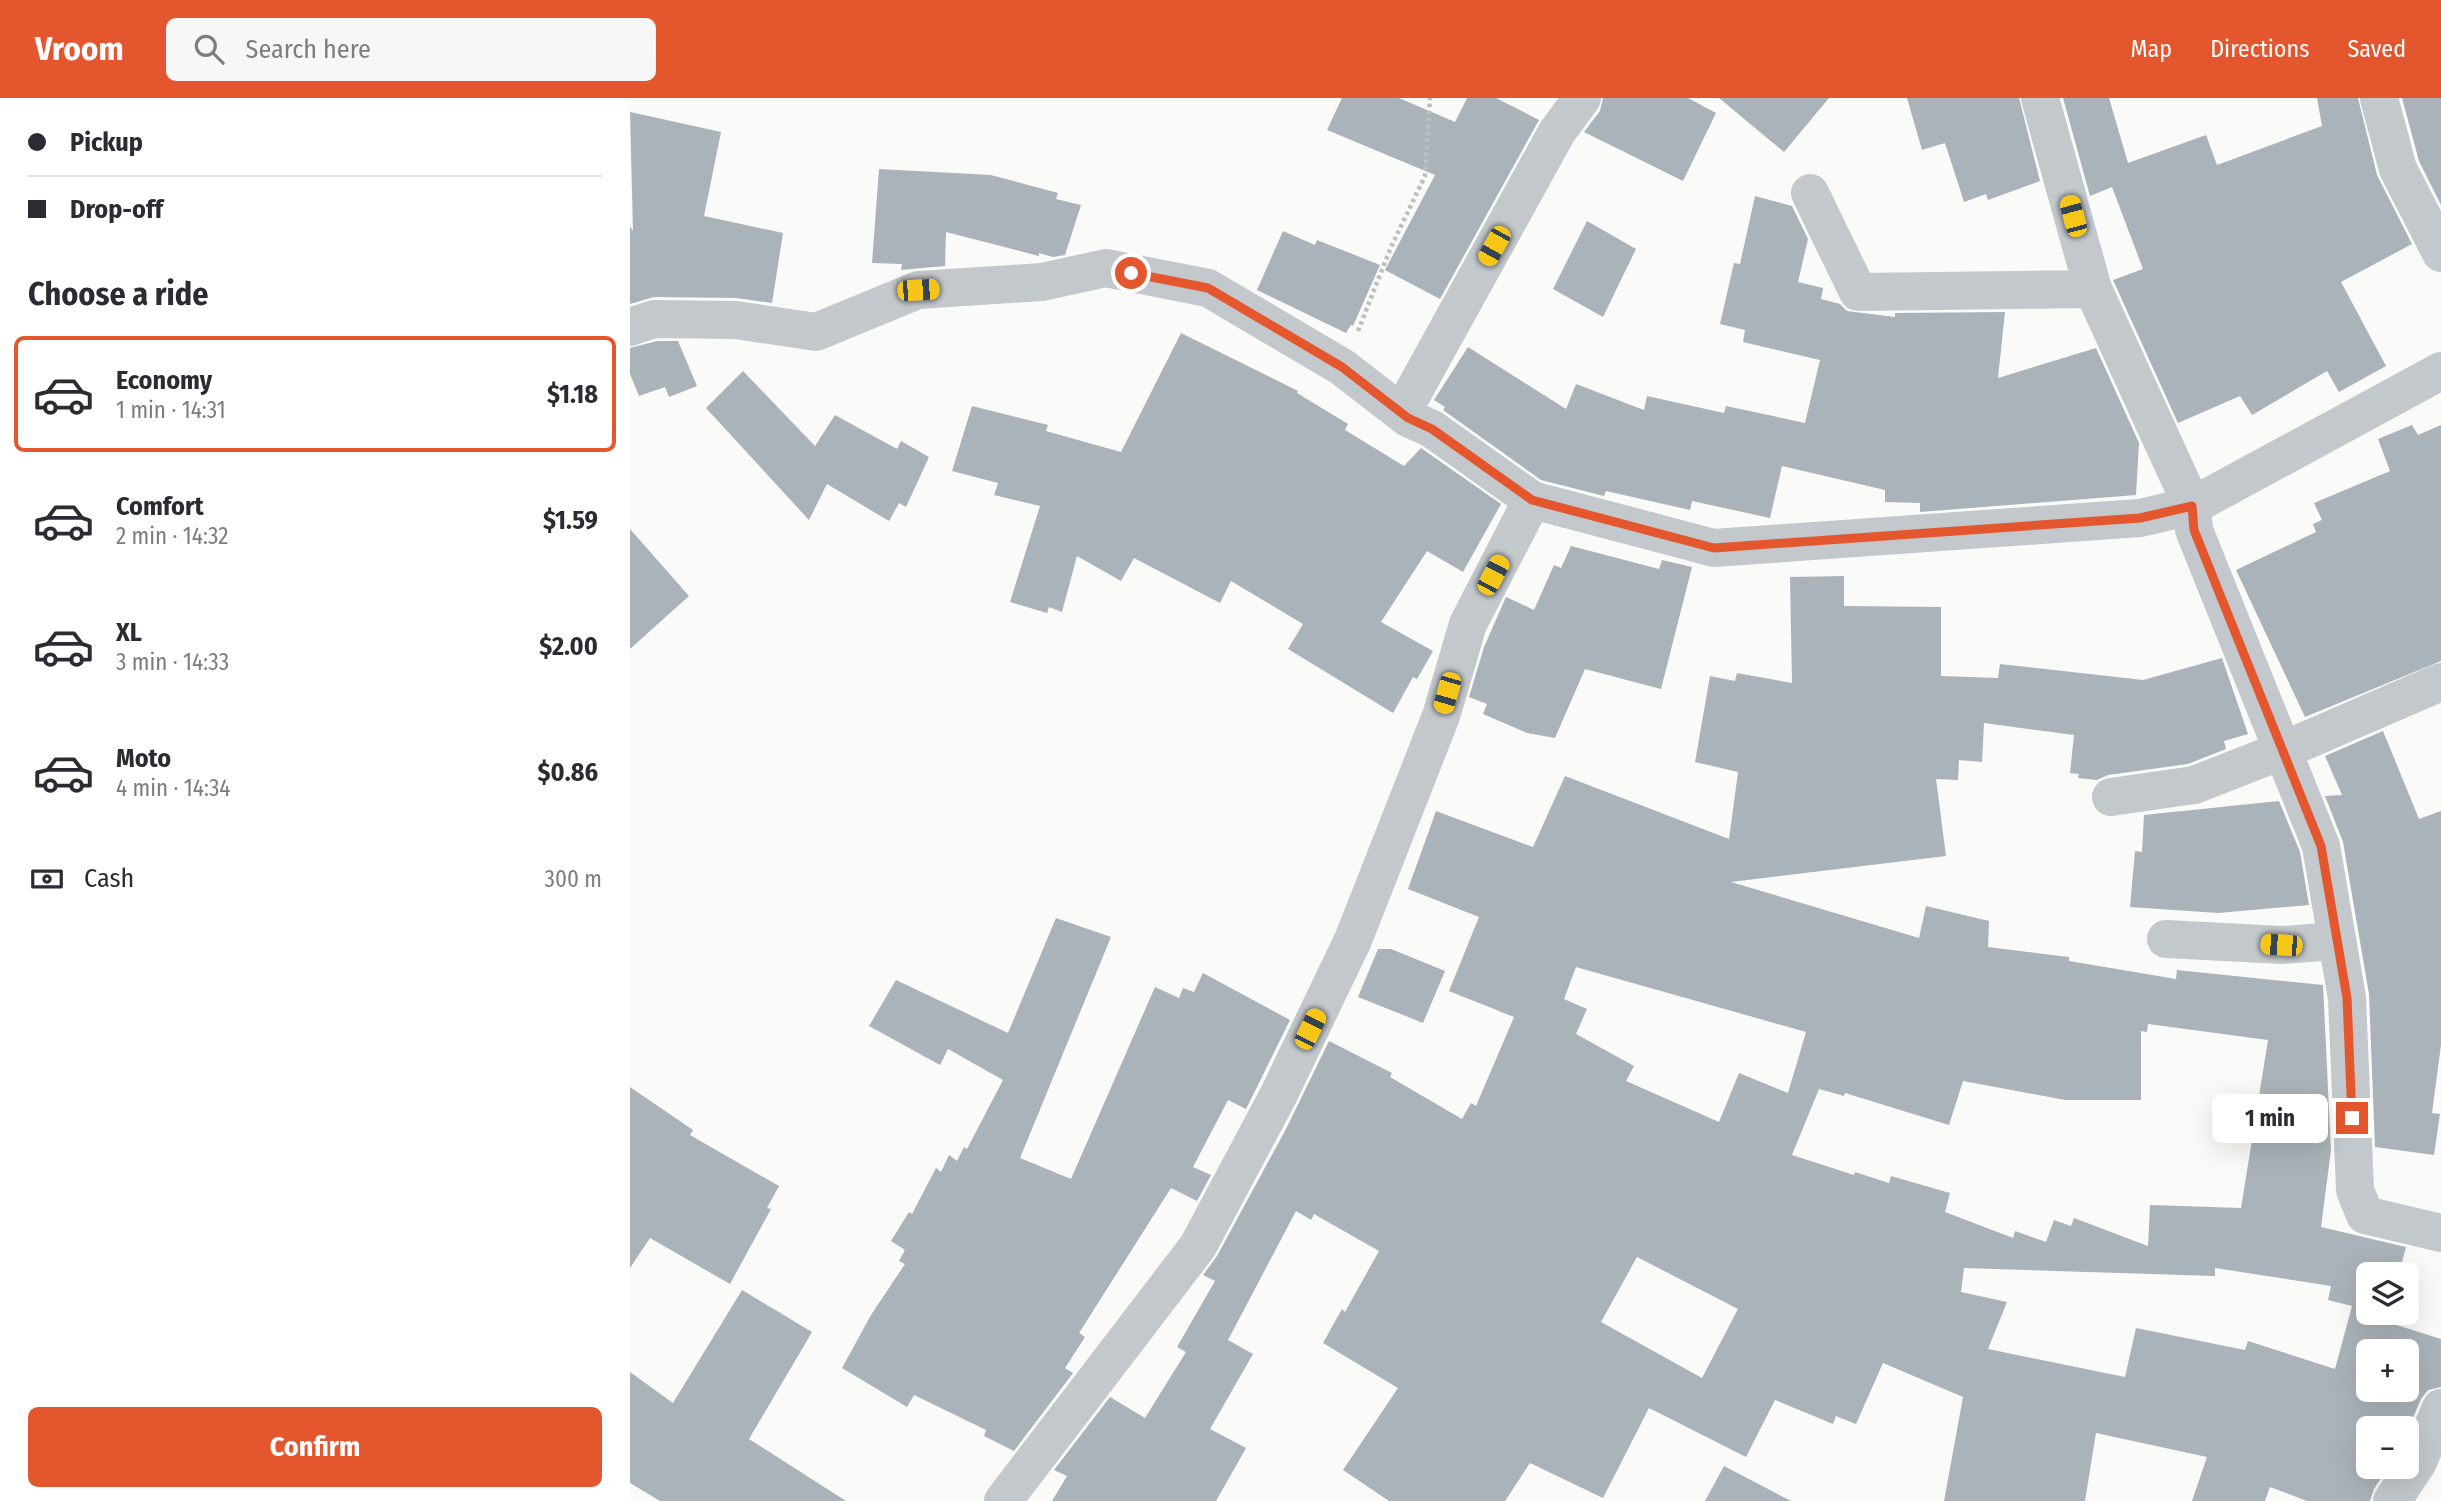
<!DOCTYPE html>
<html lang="en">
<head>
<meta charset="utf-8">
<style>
  body { margin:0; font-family:"Fira Sans Condensed",sans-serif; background:#f7f7f7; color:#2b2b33; height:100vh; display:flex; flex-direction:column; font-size:26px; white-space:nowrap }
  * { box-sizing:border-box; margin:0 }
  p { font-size:23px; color:#7c7c81 }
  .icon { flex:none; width:38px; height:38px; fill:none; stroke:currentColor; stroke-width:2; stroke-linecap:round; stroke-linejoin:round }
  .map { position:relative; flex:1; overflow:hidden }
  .details { display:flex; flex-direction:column; background:#fff; width:630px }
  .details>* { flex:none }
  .guide { display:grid; align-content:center; height:154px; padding:0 28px; background:#fff }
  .tools { position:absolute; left:1726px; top:1164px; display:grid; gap:14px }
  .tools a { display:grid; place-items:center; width:63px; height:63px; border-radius:10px; background:#fff; box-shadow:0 7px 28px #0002; font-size:35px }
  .end { position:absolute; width:32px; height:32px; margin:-16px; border:9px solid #e4572e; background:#fff; box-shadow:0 0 0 4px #fff }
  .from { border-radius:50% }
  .bubble { position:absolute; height:49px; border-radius:10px; background:#fff; box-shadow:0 7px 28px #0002; font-size:23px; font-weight:700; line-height:49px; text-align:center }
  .car { position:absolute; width:21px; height:42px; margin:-21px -10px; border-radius:9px; box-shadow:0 0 5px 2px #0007; background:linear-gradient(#f5c518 24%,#345 0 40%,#f5c518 0 76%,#345 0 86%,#f5c518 0) }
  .guide b { display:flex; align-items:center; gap:24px; height:66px; font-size:26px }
  .guide b+b { border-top:2px solid #e1e1e2 }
  .guide i { width:18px; height:18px; background:#2b2b33 }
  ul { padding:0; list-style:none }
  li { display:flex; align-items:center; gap:21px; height:116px; margin:0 14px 10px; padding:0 14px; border:4px solid transparent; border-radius:10px }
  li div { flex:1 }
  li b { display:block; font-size:26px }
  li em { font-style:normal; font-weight:700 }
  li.selected { border-color:#e4572e }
  li>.icon { width:63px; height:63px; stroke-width:1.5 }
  h2 { padding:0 28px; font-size:32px; line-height:84px }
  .pay { display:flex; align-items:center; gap:18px; height:77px; padding:0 28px; font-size:26px }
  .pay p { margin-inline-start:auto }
  .cta { display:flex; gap:14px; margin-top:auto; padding:14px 28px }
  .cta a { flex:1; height:80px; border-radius:10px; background:#e4572e; color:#fff; font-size:28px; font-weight:700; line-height:80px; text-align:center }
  header { display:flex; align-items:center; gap:42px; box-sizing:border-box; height:98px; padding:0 35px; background:#e4572e; color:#fff }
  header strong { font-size:33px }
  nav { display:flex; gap:38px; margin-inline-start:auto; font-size:24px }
  .search { width:490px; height:63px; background:#f7f7f7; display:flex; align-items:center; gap:18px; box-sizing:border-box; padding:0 24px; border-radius:10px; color:#7c7c81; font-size:26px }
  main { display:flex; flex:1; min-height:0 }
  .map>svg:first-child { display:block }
  .building { fill:#aab3b9; fill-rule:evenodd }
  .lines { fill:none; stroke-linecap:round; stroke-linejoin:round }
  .path { stroke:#bbbfc2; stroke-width:4.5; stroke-dasharray:3.5 3.5; stroke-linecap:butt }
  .minor { stroke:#c3c8cc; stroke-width:38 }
  .route { stroke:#e4572e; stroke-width:9 }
</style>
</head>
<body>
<header>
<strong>Vroom</strong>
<div class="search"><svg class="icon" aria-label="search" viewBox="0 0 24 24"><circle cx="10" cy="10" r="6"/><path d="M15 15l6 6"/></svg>Search here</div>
<nav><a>Map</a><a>Directions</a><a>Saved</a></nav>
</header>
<main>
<section class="details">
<div class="guide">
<b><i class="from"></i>Pickup</b>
<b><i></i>Drop-off</b>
</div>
<h2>Choose a ride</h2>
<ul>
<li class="selected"><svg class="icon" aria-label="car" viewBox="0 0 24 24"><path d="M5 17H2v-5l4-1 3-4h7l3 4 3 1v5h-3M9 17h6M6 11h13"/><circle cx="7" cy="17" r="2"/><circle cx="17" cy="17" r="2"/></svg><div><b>Economy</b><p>1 min · 14:31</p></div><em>$1.18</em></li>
<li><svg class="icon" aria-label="car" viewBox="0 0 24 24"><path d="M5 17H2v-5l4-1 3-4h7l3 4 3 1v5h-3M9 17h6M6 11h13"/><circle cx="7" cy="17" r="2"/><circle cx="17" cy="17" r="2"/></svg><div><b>Comfort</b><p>2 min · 14:32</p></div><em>$1.59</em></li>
<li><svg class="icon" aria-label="car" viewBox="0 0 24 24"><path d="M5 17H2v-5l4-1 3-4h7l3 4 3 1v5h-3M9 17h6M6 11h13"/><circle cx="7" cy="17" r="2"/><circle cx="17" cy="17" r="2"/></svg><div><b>XL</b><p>3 min · 14:33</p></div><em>$2.00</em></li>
<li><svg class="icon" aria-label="car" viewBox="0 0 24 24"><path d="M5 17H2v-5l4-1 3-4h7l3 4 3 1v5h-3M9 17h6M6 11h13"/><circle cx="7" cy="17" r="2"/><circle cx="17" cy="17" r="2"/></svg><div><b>Moto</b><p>4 min · 14:34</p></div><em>$0.86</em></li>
</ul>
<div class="pay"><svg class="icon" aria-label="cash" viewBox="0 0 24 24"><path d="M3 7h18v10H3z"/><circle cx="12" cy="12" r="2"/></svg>Cash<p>300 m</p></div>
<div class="cta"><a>Confirm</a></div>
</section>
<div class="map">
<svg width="1811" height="1403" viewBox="0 0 1811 1403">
  <rect width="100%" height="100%" fill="#fafaf8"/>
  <path class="building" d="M712,0H769L825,24L837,0H866L909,22L810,201L755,172L805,77L697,32Z
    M973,0H1058L1086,15L1053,83L954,34L970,13Z
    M1089,0H1199L1154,54Z
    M1277,0H1389L1410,83L1358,102L1356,96L1334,104L1315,45L1292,52Z
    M1433,0H1479L1498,65L1576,37L1587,67L1692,28L1687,0H1728L1747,77L1782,146L1711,184L1756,268L1709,294L1697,273L1622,317L1610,298L1548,325L1483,182L1513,171L1482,89L1460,98Z
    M1772,0H1811V107L1789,63Z
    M0,14L91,34L74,118L153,135L142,205L106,200L24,199L0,206V128L3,133Z
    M249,71L361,77L428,95L426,101L451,107L435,157L423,159L409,155V158L316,134L315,168L271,172L272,166L242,165Z
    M1125,98L1162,108L1178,141L1168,184L1193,190L1191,201L1210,206L1217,213L1265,219V215L1375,214L1368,280L1466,250L1509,345L1506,397L1290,414V405L1255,404V392L1152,368L1140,420L1062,403L1060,412L976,393L974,398L911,382L813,312L815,309L804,302L838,249L936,311L946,286L1014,312L1017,298L1094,315L1096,308L1175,325L1190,262L1113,244L1115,232L1090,226L1104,165L1110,166Z
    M957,123L1006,151L973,219L923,191Z
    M653,133L685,147L687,142L750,167L723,228L721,227L716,235L627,192Z
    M551,235L668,293L667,295L718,326L715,332L774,368L791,350L871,406L833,474L797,453L751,524L803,553L787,581L783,579L763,615L658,551L673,526L601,483L590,505L504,460L491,483L447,458L432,514L419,509L417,515L380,504L410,408L364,397L368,385L322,373L342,308L418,327L416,333L491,354Z
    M27,243H48L67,288L39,299L35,289L9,298L0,276V250Z
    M113,273L185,348L205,317L267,351L271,343L299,359L276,409L269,405L259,423L197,386L179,422L76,310Z
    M1782,327L1788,337L1811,327V563L1675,619L1606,472L1686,434L1683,426L1692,422L1684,405L1760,373L1748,341Z
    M0,431L59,498L0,551Z
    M941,448L1029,471L1032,462L1062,469L1031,591L955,571L925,640L897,635L853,616L857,606L839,599L854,549L876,499L904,512L924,467L931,470Z
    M1214,478V508L1311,509V578L1368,580L1370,566L1513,582L1592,560L1618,636L1594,643L1596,651L1558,666L1478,677L1467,682L1448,680L1449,676L1440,675L1444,637L1354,625L1352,664L1329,662L1328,682L1306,681L1316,758L1101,784L1289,840L1296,808L1359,823L1358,849L1439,859V863L1546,881L1547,872L1693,887L1701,1052L1691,1129L1776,1149L1769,1176H1738V1214H1759L1757,1224L1811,1241V1289L1798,1292L1791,1301L1776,1336V1330H1738V1368H1759L1744,1391L1740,1403H1677L1640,1389L1635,1403H1562L1577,1359L1466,1335L1455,1403H1314L1333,1299L1253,1265L1226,1326L1206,1318L1203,1326L1145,1302L1116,1359L1019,1310L973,1400L900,1365L875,1403H759L713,1372L768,1290L693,1245L712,1211L715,1214L749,1153L684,1116L681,1122L666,1113L598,1242L623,1256L580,1331L616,1350L586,1403H422L437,1378L424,1372L480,1299L515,1320L556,1254L547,1249L585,1183L573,1177L587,1158L656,1031L699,943L762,975L760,979L832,1021L841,1005L846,1008L884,919L819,893L849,819L778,791L806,713L903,749L935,678L1099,741L1108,674L1065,664L1080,578L1105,583L1107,575L1162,585L1160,479ZM946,869L1176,934L1158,995L1109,975L1089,1024L996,983L1004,968L946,936L957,911L934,901ZM1518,926L1638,942L1611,1110L1520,1107L1518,1148L1444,1120L1441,1128L1424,1122L1416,1144L1385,1133L1383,1140L1315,1114L1320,1095L1261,1078L1259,1085L1225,1074L1224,1077L1162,1057L1189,991L1214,998L1215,995L1319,1027L1333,983L1435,1002H1511V933L1517,934ZM1007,1159L1108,1211L1072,1280L971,1224ZM1334,1170L1585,1178V1170L1701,1188L1698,1202L1722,1208L1705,1271L1618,1243L1615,1252L1506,1230L1495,1279L1358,1251L1377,1204L1331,1194ZM1738,1253H1776V1292H1738Z
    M1753,633L1789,721L1811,713V947L1802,1015L1810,1016L1804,1057L1745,1049L1739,896L1713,744L1695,698L1712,697L1695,658Z
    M1649,703L1670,754L1679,807L1588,815L1500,809L1505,753L1512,754L1514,717Z
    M426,820L481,839L390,1060L441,1081L525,889L549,900L553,890L564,894L573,875L660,922L616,1011L598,1002L563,1069L581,1077L567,1103L541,1090L449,1235L455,1239L435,1270L443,1275L384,1353L354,1338L356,1332L284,1297L277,1309L212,1270L241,1217L275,1166L269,1163L275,1152L261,1143L279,1114L282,1116L306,1070L311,1074L319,1057L327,1063L334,1049L337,1051L373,982L318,951L310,967L239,928L266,882L378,935Z
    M748,851H761L815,873L793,925L728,899Z
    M0,989L63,1032L60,1037L149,1088L137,1110L141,1111L100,1186L20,1140L0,1170Z
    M112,1192L182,1234L119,1341L216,1403H30L0,1385V1274L43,1305Z
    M1094,1368L1161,1403H1075Z"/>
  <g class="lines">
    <path class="path" d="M728,233L761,149L795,78L800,0"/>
    <path class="minor" d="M1410,0L1463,191L1562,408L1564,432L1691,748L1717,900L1725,1092L1735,1117L1811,1135
      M1749,0L1768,71L1811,155
      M1180,95L1228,194L1463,191
      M0,229L24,221L106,222L186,234L288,192L412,184L476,170L578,190L712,269L778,320L802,331L902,402
      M778,320L776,307L927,34L952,0
      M1481,699L1564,687L1654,652L1811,584
      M1536,841L1652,847L1706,843
      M373,1403L568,1148L648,998L723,842L811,618L838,526L902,402L1084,450L1510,420L1562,408L1811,273
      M1762,1403L1788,1364L1811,1310"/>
  </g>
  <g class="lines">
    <path class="route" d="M501,175L578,190L712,269L778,320L802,331L902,402L1084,450L1510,420L1562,408L1564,432L1691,748L1717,900L1722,1020"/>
  </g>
</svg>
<div class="tools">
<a><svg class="icon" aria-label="layers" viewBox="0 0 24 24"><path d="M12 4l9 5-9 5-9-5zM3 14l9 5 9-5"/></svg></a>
<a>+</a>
<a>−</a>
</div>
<i class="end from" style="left:501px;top:175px"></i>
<i class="end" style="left:1722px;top:1020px"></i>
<div class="bubble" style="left:1582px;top:996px;width:116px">1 min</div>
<i class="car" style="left:1443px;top:118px;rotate:345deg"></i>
<i class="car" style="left:864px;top:148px;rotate:209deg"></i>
<i class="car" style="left:288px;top:192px;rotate:87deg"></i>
<i class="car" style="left:863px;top:477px;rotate:28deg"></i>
<i class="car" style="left:817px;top:595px;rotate:196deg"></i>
<i class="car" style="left:1651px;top:847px;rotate:273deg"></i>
<i class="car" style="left:680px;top:931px;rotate:26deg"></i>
</div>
</main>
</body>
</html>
